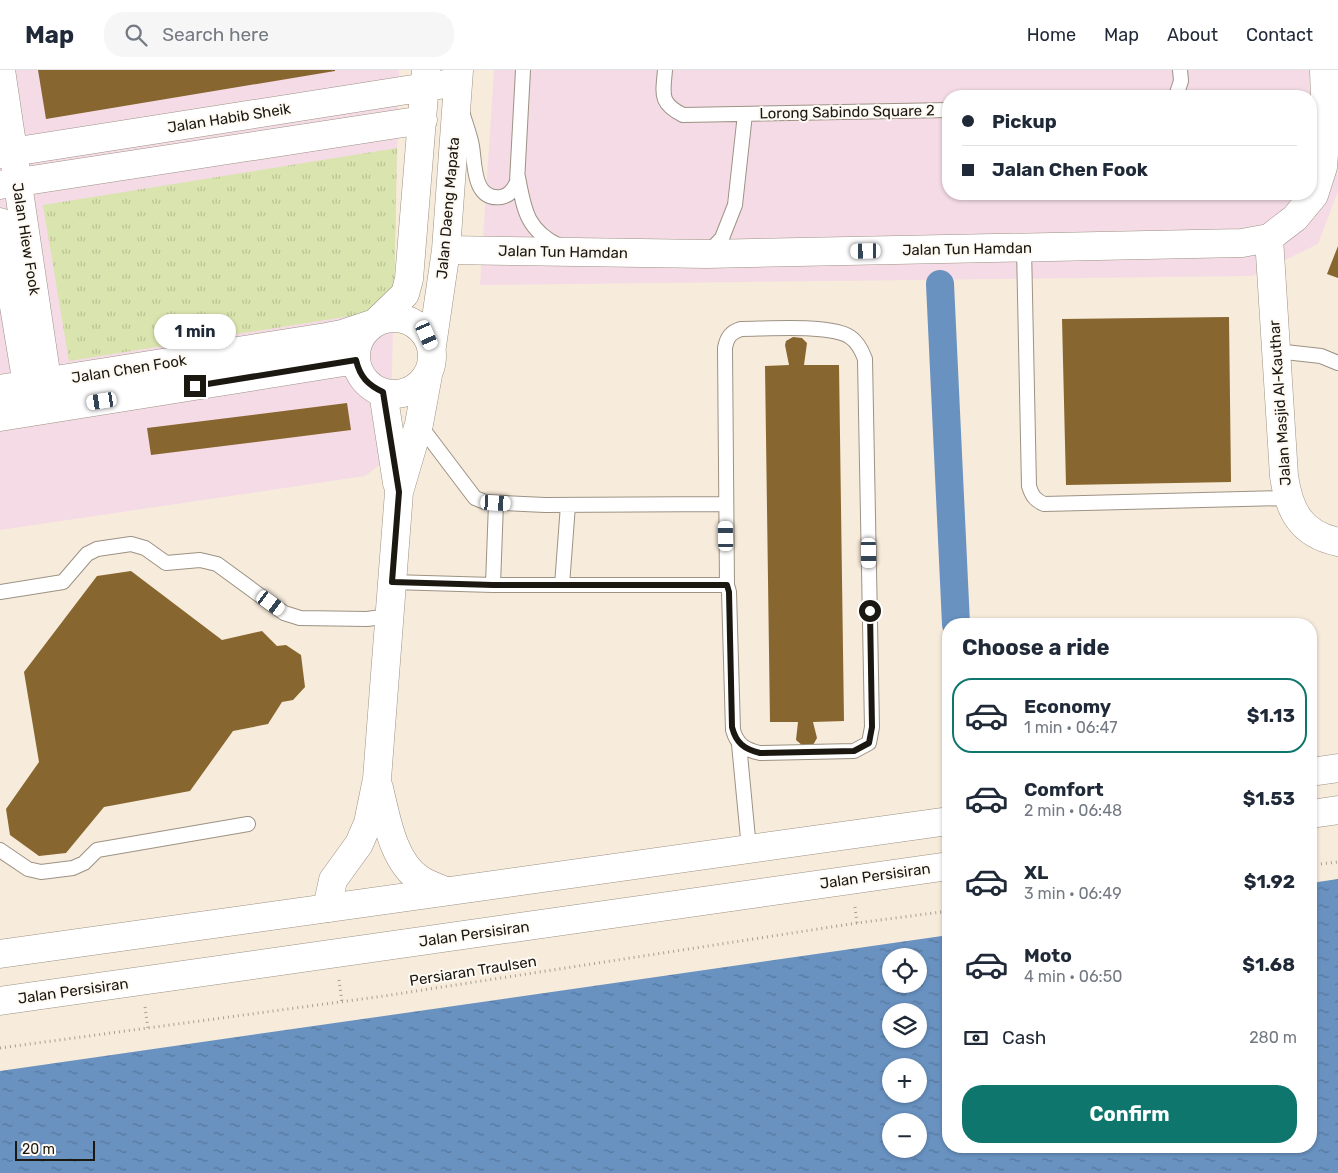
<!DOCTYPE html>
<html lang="en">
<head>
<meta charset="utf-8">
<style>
  body { margin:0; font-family:Rubik,sans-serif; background:#f6f6f7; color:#1f2937; height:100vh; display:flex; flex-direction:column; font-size:19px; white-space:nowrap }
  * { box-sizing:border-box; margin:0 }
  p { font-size:16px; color:#747a83 }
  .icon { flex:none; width:28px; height:28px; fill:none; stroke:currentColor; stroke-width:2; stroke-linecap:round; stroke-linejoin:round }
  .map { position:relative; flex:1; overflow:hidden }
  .drawer { position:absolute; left:942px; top:548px; width:375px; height:535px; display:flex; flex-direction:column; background:#fff; border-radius:20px; box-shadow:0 1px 4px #0004 }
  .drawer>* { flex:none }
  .banner { position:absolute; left:942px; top:20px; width:375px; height:110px; border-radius:20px; box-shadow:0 1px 4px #0004; display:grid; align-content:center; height:110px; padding:0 20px; background:#fff }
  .buttons { position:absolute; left:882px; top:878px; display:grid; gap:10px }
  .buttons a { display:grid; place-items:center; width:45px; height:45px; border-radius:50%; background:#fff; box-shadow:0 1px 4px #0004; font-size:25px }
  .scale { position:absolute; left:15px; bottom:12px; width:80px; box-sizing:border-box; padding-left:5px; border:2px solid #1b1711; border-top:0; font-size:14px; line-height:18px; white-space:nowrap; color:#1b1711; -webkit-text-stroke:4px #fefaf3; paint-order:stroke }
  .end { position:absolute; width:22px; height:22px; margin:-11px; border:6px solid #1b1711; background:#fff; box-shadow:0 0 0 2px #fff }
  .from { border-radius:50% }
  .bubble { position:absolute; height:35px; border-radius:18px; background:#fff; box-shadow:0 1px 4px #0004; font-size:16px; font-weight:700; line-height:35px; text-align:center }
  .car { position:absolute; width:15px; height:30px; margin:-15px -8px; border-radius:6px; box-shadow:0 0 4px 1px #0007; background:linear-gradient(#fff 24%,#345 0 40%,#fff 0 76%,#345 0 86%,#fff 0) }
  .banner b { display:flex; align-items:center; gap:18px; height:48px; font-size:19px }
  .banner b+b { border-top:1px solid #e0e1e3 }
  .banner i { width:12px; height:12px; background:#1f2937 }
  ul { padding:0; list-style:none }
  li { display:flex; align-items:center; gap:15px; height:75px; margin:0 10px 8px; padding:0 10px; border:2px solid transparent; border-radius:20px }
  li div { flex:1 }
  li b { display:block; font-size:19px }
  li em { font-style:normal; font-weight:700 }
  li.selected { border-color:#0f766e }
  li>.icon { width:45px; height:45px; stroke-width:1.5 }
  h2 { padding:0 20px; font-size:22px; line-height:60px }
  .pay { display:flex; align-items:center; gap:12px; height:55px; padding:0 20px; font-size:19px }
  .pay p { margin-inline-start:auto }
  .primary-button { display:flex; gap:10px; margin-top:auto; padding:10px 20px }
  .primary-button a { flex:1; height:58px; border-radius:20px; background:#0f766e; color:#fff; font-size:20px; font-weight:700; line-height:58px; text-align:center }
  header { display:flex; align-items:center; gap:30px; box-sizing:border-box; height:70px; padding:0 25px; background:#fff; border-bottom:1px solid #e0e1e3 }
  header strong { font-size:24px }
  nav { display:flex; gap:28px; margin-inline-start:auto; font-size:18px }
  .search { width:350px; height:45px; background:#f6f6f7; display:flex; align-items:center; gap:12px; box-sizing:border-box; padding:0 18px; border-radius:20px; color:#747a83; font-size:19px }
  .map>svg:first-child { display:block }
  .commercial { fill:#f4dbe6; fill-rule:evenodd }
  .grass { fill:url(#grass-tufts) }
  .water { fill:url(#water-ripples); fill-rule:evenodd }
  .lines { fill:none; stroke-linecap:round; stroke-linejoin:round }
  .canal { stroke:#6992c1; stroke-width:28 }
  .building { fill:#88662f }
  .lane-casing { stroke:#9d9284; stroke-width:16 }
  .street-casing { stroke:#9d9284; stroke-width:29 }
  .secondary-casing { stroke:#9d9284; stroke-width:29 }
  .path { stroke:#a89f92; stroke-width:3; stroke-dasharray:1 4; stroke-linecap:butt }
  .lane { stroke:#fff; stroke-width:14 }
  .street { stroke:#fff; stroke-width:28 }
  .secondary { stroke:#fff; stroke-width:28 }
  .route { stroke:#1b1711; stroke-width:6 }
  .labels { text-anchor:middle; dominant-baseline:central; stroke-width:4; stroke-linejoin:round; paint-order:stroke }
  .street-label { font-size:15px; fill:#1b1711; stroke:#fefaf3 }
</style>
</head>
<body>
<header>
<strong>Map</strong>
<div class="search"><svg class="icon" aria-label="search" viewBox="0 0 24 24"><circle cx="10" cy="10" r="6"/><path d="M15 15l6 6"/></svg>Search here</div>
<nav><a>Home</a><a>Map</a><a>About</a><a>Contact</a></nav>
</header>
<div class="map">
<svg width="1338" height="1103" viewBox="0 0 1338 1103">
  <defs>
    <pattern id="grass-tufts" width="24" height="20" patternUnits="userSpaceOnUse" patternTransform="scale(1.25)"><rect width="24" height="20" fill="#dae4ae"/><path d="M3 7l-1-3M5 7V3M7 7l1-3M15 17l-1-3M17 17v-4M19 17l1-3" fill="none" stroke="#bac395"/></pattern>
    <pattern id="water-ripples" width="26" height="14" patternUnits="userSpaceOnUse" patternTransform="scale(1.25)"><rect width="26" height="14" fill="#6992c1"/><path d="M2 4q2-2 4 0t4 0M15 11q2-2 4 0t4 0" fill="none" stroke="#56769b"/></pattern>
  </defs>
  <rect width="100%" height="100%" fill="#f7ebdb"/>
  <path class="commercial" d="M0,0H399L390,387L365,406L0,460Z
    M494,0H1338V121L1318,174L1252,206L480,215ZM949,26H1311V124H949Z"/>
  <path class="grass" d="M397,78L394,239L69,291L43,135Z"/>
  <path class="water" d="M1338,809V1103H0V1001L949,865V1076H1311V813ZM891,886H919V914H891ZM891,941H919V969H891ZM891,996H919V1024H891ZM891,1051H919V1079H891Z"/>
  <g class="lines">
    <path class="canal" d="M940,214L956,554"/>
  </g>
  <path class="building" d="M38,0H335V1L46,49Z
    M1338,176V208L1327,204Z
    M1229,247L1231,412L1066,415L1062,249Z
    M793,267L802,268L807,273L804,295H839L844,651L813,652L817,668L813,675L808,676H803L796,670L798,652H770L765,296L789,295L785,275L786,271Z
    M347,333L351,360L151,385L147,358Z
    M131,501L222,570L262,561L277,576L286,575L301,585L305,617L293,630L282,632L268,654L233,661L190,721L104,737L66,783L39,786L10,765L6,739L39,692L24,602L97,506Z"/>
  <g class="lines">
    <defs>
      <path id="lane" d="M665,0C663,24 659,33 683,45L949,40
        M1176,26L1181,11L1180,0
        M463,45C466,55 470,65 472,76C475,94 473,131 501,127C509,126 514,119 517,112L523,0
        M518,107C524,140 527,161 560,176
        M1024,178L1029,416C1032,426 1035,430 1044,434L1287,428
        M708,183L722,168L735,135L745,44
        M741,259C767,259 831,254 850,267C858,272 862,281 865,289L872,657L869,673L854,681L760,683C746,680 737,675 733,660L729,522L727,515L725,278C727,267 731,262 741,259Z
        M1276,281L1321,286L1338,293
        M419,354L475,428L485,432L545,435L726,434
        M392,512L493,515H727
        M493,515L496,433
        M562,515L568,435
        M0,522L63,512L87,484L97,479L131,474L145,478L166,493L200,490L217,494L284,543L300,548L367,549L389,546
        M739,674L749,779
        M0,780L28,799L41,802L73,798L84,793L97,780L248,754"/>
      <path id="street" d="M1,0L50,330
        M0,84L458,12
        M0,115L423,50
        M0,152L30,333
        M1269,168L1284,406C1289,441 1301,464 1338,472
        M446,180L707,184L1242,173L1269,168L1295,148L1314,125L1323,97L1326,58L1324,0
        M356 286a38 38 0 1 1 76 0a38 38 0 1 1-76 0Z
        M432,276L446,180L459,0
        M0,319L326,267L342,264L375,253L405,224L409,209L426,0
        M383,322L397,413
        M0,347L356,290
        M379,718C386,747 393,793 421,810C429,815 438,818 446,821
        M327,838L333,810L359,774L368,753L377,709L399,422L419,354L428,305"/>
      <path id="secondary" d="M1311,702L1338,698
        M1311,744L1338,740
        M0,884L949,751
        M0,931L949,796"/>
    </defs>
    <use href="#lane" class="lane-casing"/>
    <use href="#street" class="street-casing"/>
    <use href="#secondary" class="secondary-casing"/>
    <path class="path" d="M1311,795L1338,792
      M855,837L857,853
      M339,910L342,932
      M145,937L148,959
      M0,978L384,926L857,853L949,841"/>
    <use href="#lane" class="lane"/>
    <use href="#street" class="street"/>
    <use href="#secondary" class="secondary"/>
  </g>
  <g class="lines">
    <path class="route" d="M195,316L356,290C360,307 368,315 383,322L399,422L392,512L493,515H727L729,522L732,657C736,673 744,679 760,683L854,681L869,673L872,657L870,541"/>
  </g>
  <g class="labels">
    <g class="street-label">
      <text transform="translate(847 42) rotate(-1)">Lorong Sabindo Square 2</text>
      <text transform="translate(229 48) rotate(-9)">Jalan Habib Sheik</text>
      <text transform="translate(448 138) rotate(-85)">Jalan Daeng Mapata</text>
      <text transform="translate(26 169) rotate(81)">Jalan Hiew Fook</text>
      <text transform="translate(967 179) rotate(-1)">Jalan Tun Hamdan</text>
      <text transform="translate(563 182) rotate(1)">Jalan Tun Hamdan</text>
      <text transform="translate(129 299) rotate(-9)">Jalan Chen Fook</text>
      <text transform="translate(1280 333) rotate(-94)">Jalan Masjid Al-Kauthar</text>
      <text transform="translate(875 806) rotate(-8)">Jalan Persisiran</text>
      <text transform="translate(474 864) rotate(-8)">Jalan Persisiran</text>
      <text transform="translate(473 901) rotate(-9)">Persiaran Traulsen</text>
      <text transform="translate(73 921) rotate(-8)">Jalan Persisiran</text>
    </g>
  </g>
</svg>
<div class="buttons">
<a><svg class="icon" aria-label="locate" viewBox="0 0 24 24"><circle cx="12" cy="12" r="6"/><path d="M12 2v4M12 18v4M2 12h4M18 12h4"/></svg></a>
<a><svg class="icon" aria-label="layers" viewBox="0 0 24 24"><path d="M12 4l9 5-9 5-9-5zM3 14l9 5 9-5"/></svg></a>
<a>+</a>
<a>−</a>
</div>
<div class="scale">20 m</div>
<i class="end from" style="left:870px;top:541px"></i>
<i class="end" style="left:195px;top:316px"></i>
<div class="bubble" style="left:154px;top:244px;width:82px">1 min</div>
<i class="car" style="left:866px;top:181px;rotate:269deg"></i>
<i class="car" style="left:427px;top:265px;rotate:156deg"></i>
<i class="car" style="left:102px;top:331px;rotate:261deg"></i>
<i class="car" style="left:496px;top:433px;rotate:93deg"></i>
<i class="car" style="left:726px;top:466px;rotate:359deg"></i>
<i class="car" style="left:869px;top:483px;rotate:179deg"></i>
<i class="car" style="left:271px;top:533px;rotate:126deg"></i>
<div class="banner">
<b><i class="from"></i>Pickup</b>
<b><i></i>Jalan Chen Fook</b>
</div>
<section class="drawer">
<h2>Choose a ride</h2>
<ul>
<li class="selected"><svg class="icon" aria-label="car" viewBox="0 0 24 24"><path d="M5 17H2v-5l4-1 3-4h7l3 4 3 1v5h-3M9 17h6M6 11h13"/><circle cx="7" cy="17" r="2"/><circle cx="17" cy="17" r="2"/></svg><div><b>Economy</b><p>1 min · 06:47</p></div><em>$1.13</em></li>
<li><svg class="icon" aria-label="car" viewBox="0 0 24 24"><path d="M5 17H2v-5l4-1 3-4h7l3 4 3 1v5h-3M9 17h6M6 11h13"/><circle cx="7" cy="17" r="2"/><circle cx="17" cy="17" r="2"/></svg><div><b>Comfort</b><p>2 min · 06:48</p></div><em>$1.53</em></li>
<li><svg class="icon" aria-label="car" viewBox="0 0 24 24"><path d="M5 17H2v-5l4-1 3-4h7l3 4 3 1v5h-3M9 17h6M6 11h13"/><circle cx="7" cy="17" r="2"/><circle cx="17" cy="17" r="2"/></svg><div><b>XL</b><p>3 min · 06:49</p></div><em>$1.92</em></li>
<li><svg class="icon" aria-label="car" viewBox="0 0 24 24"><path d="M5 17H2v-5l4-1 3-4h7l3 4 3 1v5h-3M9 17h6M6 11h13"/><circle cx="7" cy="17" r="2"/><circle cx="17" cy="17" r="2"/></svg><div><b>Moto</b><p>4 min · 06:50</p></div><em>$1.68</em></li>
</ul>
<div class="pay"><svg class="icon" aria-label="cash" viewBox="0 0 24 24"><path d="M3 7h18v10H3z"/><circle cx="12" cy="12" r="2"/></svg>Cash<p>280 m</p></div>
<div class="primary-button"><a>Confirm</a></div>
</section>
</div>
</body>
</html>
